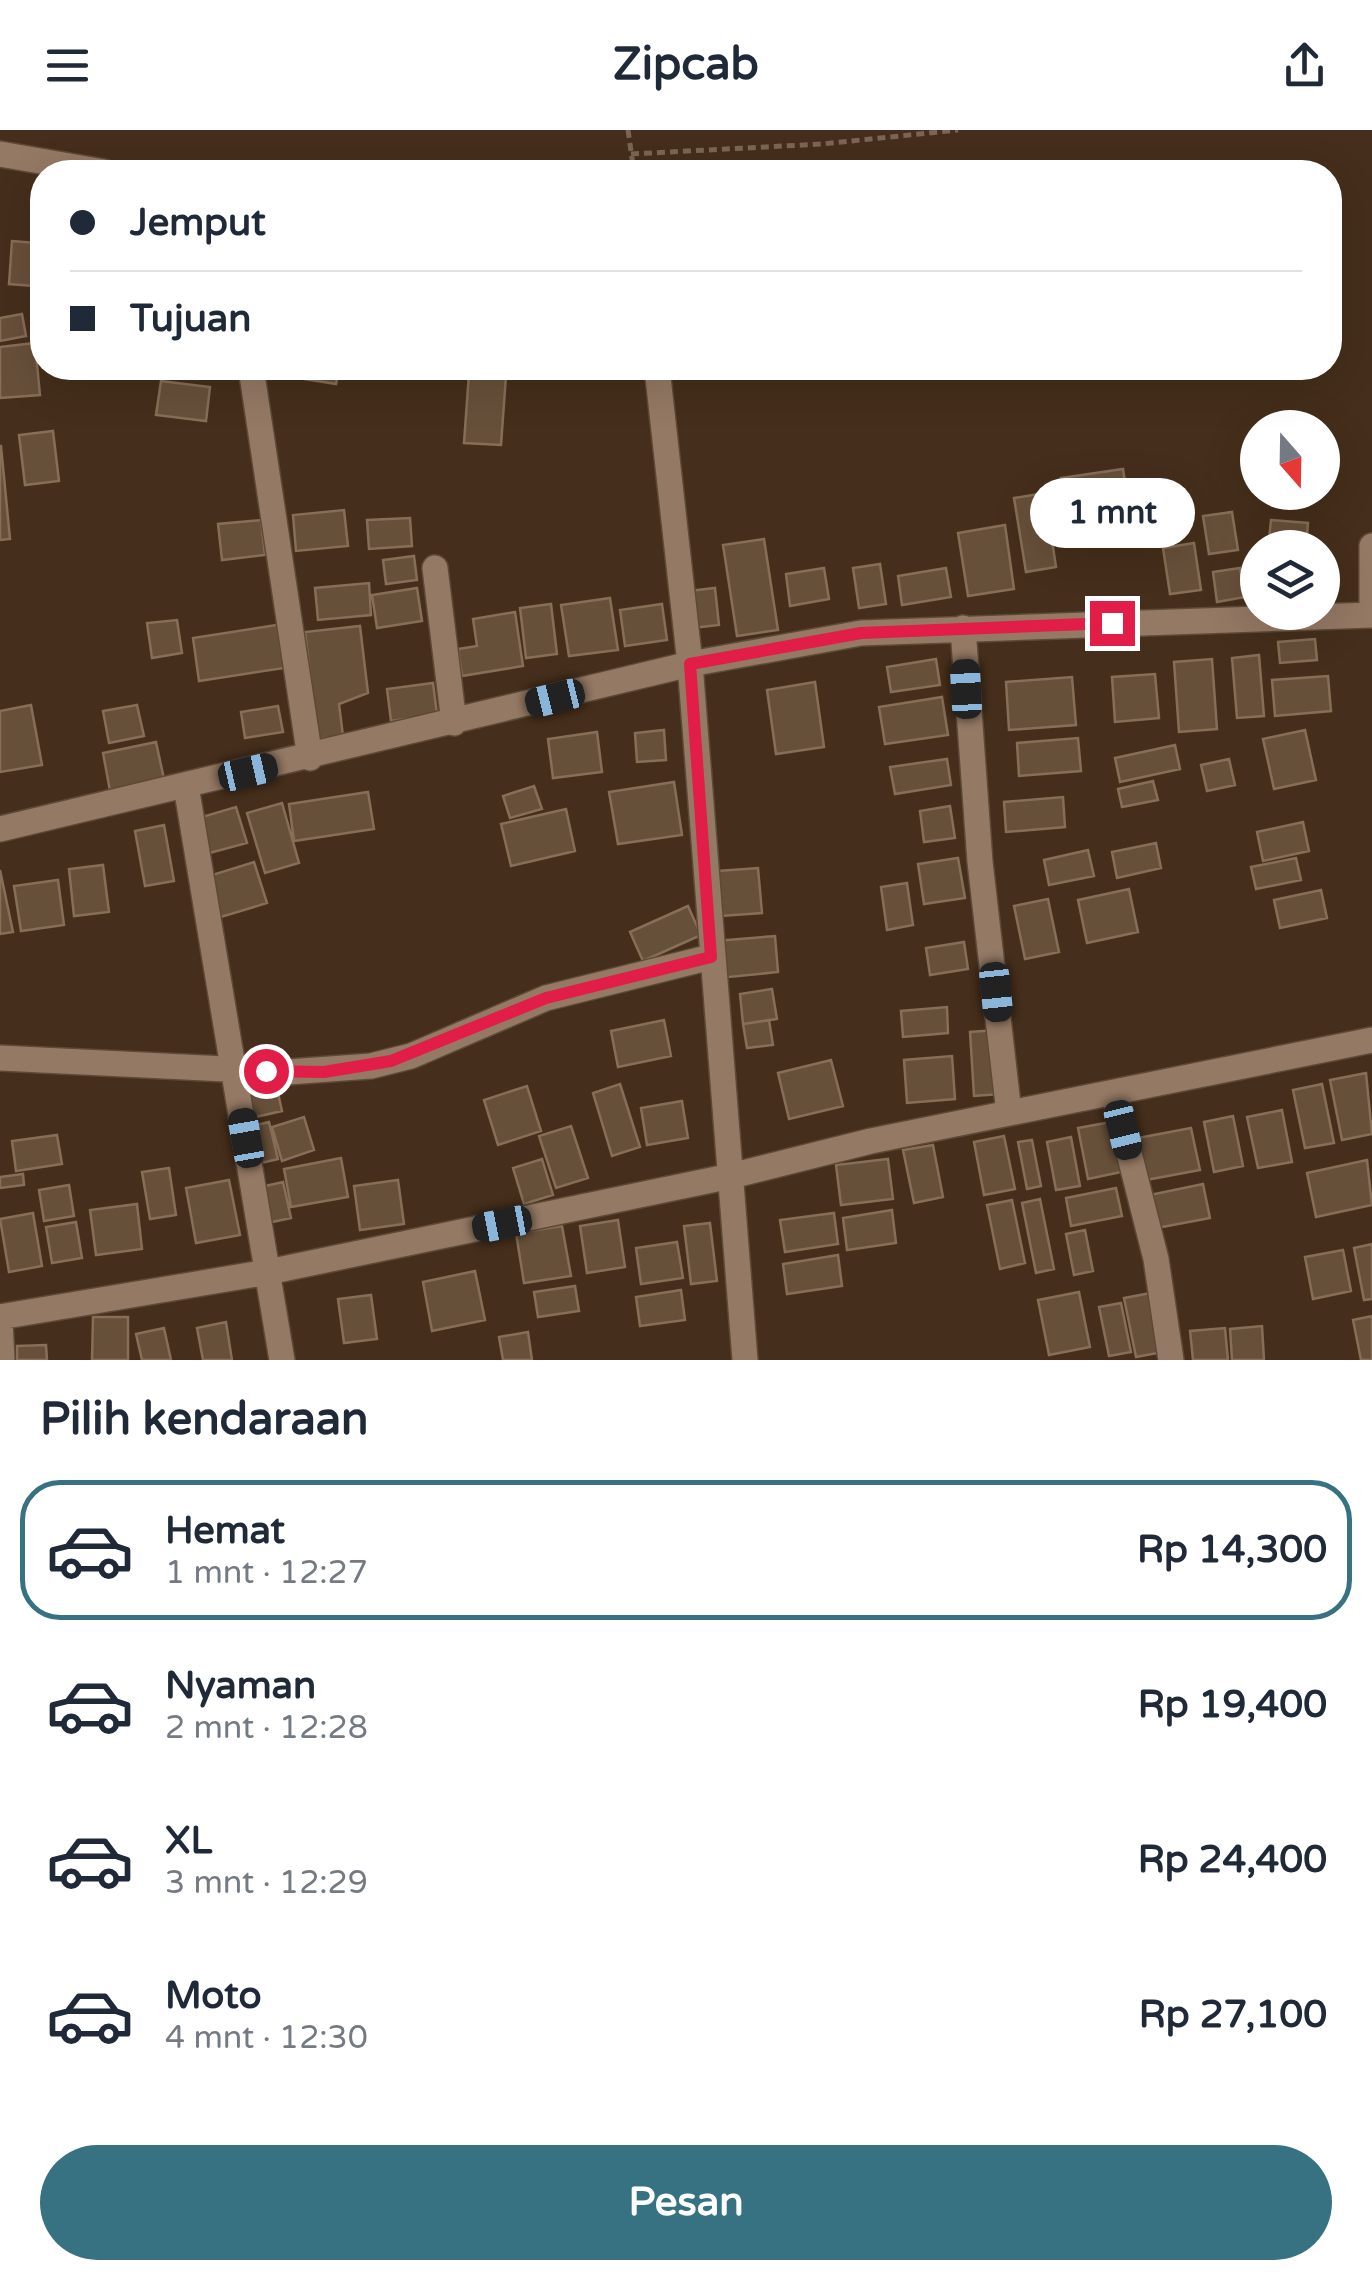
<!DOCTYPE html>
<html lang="id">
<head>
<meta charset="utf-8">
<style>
  body { margin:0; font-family:"Varela Round",sans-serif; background:#f6f6f7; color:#1f2937; height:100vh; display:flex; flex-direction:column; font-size:38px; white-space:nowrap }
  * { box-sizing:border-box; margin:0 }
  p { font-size:32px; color:#747a83 }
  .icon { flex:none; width:55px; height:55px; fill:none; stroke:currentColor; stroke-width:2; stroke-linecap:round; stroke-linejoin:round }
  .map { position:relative; height:1230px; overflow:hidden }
  .panel { display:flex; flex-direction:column; background:#fff; flex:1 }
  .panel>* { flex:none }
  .top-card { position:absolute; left:30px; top:30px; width:1312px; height:220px; border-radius:40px; box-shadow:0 10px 40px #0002; display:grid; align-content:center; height:220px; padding:0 40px; background:#fff }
  .needle { width:65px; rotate:160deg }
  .controls { position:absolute; left:1240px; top:280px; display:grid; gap:20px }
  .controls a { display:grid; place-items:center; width:100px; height:100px; border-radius:50%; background:#fff; box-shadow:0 10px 40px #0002; font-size:50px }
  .end { position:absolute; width:45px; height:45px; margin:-22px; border:12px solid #e11d48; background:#fff; box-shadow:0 0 0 5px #fff }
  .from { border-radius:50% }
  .bubble { position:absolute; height:70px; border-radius:35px; background:#fff; box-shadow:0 10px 40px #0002; font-size:32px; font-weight:800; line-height:70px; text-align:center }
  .car { position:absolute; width:30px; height:60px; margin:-30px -15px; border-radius:12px; box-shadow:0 0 8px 2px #0007; background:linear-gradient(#222 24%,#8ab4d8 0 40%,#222 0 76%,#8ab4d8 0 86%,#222 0) }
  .top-card b { display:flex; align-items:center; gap:35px; height:95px; font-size:38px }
  .top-card b+b { border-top:2px solid #e0e1e3 }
  .top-card i { width:25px; height:25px; background:#1f2937 }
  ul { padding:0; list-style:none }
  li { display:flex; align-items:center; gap:30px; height:140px; margin:0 20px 15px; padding:0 20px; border:5px solid transparent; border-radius:40px }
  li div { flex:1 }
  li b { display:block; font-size:38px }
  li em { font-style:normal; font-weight:800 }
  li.active { border-color:#367281 }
  li>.icon { width:90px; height:90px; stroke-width:1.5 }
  h2 { padding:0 40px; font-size:45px; line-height:120px }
  .primary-button { display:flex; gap:20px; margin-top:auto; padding:20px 40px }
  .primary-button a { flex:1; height:115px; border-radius:60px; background:#367281; color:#fff; font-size:40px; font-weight:800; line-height:115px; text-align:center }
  header { display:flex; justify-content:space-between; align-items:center; height:130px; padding:0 40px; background:#fff; font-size:45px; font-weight:800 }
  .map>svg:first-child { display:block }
  .building { fill:#67503a; stroke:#866e57; stroke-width:2.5 }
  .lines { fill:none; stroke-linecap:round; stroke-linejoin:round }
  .street-casing { stroke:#5c4938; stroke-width:28 }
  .path { stroke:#7a6655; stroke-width:5; stroke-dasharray:8 5; stroke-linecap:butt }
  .street { stroke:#947964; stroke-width:25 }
  .route { stroke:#e11d48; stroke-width:12 }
</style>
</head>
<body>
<header><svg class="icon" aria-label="menu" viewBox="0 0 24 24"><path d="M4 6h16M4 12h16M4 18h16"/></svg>Zipcab<svg class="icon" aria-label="share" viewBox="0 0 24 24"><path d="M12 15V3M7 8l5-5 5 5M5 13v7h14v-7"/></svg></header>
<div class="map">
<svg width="1372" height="1230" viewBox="0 0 1372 1230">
  <rect width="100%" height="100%" fill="#452e1b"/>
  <path class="building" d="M12,111L36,113L33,156L9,154Z
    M22,184L26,206L0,211V188Z
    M35,213L40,265L0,268V217Z
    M262,238H339L336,254L261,242Z
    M469,243L506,246L501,315L464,313Z
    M161,251L210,257L206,291L156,285Z
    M53,301L59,351L25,355L19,305Z
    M1,316L10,409L0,410V316Z
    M1123,339L1133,405L1071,415L1061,348Z
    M1045,363L1056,437L1026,442L1014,368Z
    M344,380L348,416L296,421L293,385Z
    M1232,382L1238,420L1209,424L1203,386Z
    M410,388L412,416L369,419L367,390Z
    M261,390L265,425L222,430L218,394Z
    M1271,390L1308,393L1306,418H1268Z
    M1005,395L1014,459L968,466L958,403Z
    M764,409L778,500L737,506L723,415Z
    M1194,413L1201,460L1170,464L1163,418Z
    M414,426L417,450L386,454L383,430Z
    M880,434L886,474L859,478L853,438Z
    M824,438L829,469L790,476L786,444Z
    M946,438L951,467L902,475L898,446Z
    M1240,438L1245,467L1217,472L1213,442Z
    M369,453L371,485L318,490L315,458Z
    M417,458L422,491L377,498L372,465Z
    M715,458L719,495L692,498L688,461Z
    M610,468L618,520L569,526L561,475Z
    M551,474L557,524L526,528L520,478Z
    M662,474L667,510L625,516L620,480Z
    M515,482L523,536L462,546L458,519L477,516L473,489Z
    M177,490L182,523L152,528L147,493Z
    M277,495L284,538L199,551L193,508Z
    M360,496L368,563L339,574L343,606L318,609L305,502Z
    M1315,509L1317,530L1280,533L1278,512Z
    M1259,525L1264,586L1237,588L1232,528Z
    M936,529L940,555L891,562L887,537Z
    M1212,529L1217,599L1179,602L1174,532Z
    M1155,544L1159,588L1115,592L1112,547Z
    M1328,546L1331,581L1275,586L1272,550Z
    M1072,547L1076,595L1009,600L1006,552Z
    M815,552L824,617L776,624L767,560Z
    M433,553L437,584L391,591L387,559Z
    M942,567L948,605L885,614L879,577Z
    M31,575L42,635L0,642V581Z
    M137,575L144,606L109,613L103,581Z
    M278,576L283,602L245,608L241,582Z
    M664,600L666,630L637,632L635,603Z
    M1305,600L1316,650L1274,659L1263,609Z
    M597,602L602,642L553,648L548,609Z
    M1078,608L1081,641L1019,646L1017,613Z
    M156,612L164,649L110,661L103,623Z
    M1175,615L1180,639L1120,652L1115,628Z
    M947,629L951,655L895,664L890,637Z
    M1229,629L1235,655L1207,661L1201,635Z
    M1153,651L1158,670L1122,677L1118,659Z
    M674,652L682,705L618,714L609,662Z
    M534,656L542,679L510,688L503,666Z
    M368,662L374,699L294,711L289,674Z
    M1063,667L1065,697L1006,702L1004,672Z
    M282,673L299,733L265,743L247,683Z
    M950,676L955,708L924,712L920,681Z
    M236,677L247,713L206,724L195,689Z
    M566,679L575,721L511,736L501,694Z
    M1303,692L1309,721L1263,731L1257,702Z
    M164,695L174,751L145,756L135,701Z
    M1156,713L1161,738L1117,748L1112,722Z
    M1088,720L1094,746L1049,755L1044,730Z
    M958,728L965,768L924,774L918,734Z
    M1296,728L1301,750L1256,759L1251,737Z
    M254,732L267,773L221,787L209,746Z
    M103,735L109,782L74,786L69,739Z
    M758,738L762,783L721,786L718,741Z
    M0,740L13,802L0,804Z
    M58,750L64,795L21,801L14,756Z
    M907,753L913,795L887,800L881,757Z
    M1129,759L1138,802L1087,813L1078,770Z
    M1321,760L1327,788L1280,798L1274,770Z
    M1048,769L1059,822L1025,829L1014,776Z
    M688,776L701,805L643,831L630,802Z
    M775,806L778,842L719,848L716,811Z
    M964,812L968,839L930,845L926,818Z
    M772,859L777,889L743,894L740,864Z
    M947,877L948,903L903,907L901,881Z
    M664,890L671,926L618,937L611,901Z
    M769,890L773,915L747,918L743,894Z
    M996,900L1000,964L974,966L970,902Z
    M952,926L955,969L907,973L904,930Z
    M831,930L843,976L789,989L778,943Z
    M1366,943L1372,1004L1342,1010L1330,950Z
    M276,954L282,981L247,989L241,962Z
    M620,954L640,1017L612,1026L593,963Z
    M1322,954L1334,1013L1305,1018L1293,960Z
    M527,956L541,1001L498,1015L484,970Z
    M682,971L688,1008L647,1015L641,978Z
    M1282,980L1292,1032L1258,1038L1247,987Z
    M1233,986L1243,1036L1214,1042L1204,992Z
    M304,987L314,1020L282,1031L272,997Z
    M269,992L278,1029L253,1035L244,998Z
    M1111,992L1121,1042L1088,1049L1078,998Z
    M571,996L588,1048L556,1058L539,1006Z
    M1191,998L1200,1040L1146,1050L1138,1008Z
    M57,1005L62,1034L16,1041L12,1011Z
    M1004,1006L1015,1059L984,1065L974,1012Z
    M1071,1007L1080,1056L1056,1060L1047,1012Z
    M1032,1010L1041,1056L1027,1059L1018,1012Z
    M933,1015L943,1067L914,1073L903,1020Z
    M341,1028L348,1067L291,1077L284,1039Z
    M542,1029L553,1065L524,1074L513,1038Z
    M888,1029L893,1069L841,1075L836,1035Z
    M1367,1030L1372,1075L1316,1087L1307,1043Z
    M169,1038L176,1085L150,1089L142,1042Z
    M23,1044L24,1055L0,1058V1047Z
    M229,1050L240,1105L196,1113L186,1058Z
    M398,1050L404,1094L360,1100L354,1056Z
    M283,1052L291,1088L263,1094L256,1058Z
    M1203,1054L1210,1088L1157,1098L1150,1065Z
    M69,1055L74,1086L44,1091L39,1060Z
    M1116,1058L1122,1086L1071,1096L1066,1068Z
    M1040,1069L1054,1139L1036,1143L1022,1073Z
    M1012,1070L1025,1133L1000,1139L987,1075Z
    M137,1074L142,1119L96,1125L90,1080Z
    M892,1080L896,1113L847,1120L843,1088Z
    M33,1083L42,1136L9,1142L0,1089Z
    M834,1083L838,1114L785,1122L780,1090Z
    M618,1090L625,1137L587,1143L580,1096Z
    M76,1092L82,1128L52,1133L46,1097Z
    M710,1093L717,1151L691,1154L684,1096Z
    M562,1096L571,1146L524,1153L516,1103Z
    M1085,1100L1093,1141L1074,1145L1066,1104Z
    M677,1112L683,1148L641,1154L636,1118Z
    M1372,1114V1169L1364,1170L1354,1118Z
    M1343,1120L1351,1161L1313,1169L1305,1127Z
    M838,1125L842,1156L787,1164L783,1134Z
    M475,1141L485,1190L432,1201L423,1152Z
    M575,1156L579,1181L538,1187L534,1162Z
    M681,1160L685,1190L640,1196L636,1167Z
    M1079,1162L1090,1217L1049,1225L1038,1170Z
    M1156,1162L1168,1221L1136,1227L1124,1168Z
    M371,1165L377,1209L344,1213L338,1169Z
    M1121,1173L1131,1222L1109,1226L1099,1177Z
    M1372,1186V1230H1361L1353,1190Z
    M93,1187H128V1230H92Z
    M226,1192L232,1230H203L197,1198Z
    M1262,1196L1264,1230H1232L1230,1199Z
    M164,1198L171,1230H142L136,1204Z
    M1225,1198L1228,1230H1193L1190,1201Z
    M528,1202L532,1230H503L499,1207Z
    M46,1215L47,1230H17V1216Z"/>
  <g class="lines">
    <defs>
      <path id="street" d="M0,24L104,42
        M251,238L310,628
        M657,238L690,534L745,1230
        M1372,416V473
        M435,438L454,593
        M963,498L980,732L1009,983
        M186,656L282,1230
        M0,699L690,534L861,503L1372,485
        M0,928L288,942L371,936L411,926L546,868L711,827
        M1114,964L1156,1129L1171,1230
        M0,1187L268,1142L731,1046L871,1011L1372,910
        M0,1191L2,1230"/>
    </defs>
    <use href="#street" class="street-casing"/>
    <path class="path" d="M628,0L634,42
      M631,24L822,14L958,0"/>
    <use href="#street" class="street"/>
  </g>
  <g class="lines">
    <path class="route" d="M266,941L324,942L391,931L546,868L711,827L690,534L861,503L1112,493"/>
  </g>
</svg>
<div class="controls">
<a><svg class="needle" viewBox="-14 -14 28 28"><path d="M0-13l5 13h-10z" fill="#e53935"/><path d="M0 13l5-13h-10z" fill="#747a83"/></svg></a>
<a><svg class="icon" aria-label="layers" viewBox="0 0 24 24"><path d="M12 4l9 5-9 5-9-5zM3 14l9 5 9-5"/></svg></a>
</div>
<i class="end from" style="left:266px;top:941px"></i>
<i class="end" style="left:1112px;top:493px"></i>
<div class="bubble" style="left:1030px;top:348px;width:165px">1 mnt</div>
<i class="car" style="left:966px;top:559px;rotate:357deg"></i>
<i class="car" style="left:555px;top:568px;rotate:256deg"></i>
<i class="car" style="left:248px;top:642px;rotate:77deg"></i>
<i class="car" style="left:996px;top:862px;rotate:174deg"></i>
<i class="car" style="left:1123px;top:1000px;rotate:166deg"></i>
<i class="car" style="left:246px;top:1008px;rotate:350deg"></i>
<i class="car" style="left:502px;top:1094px;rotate:259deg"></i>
<div class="top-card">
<b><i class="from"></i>Jemput</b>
<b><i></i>Tujuan</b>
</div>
</div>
<section class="panel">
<h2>Pilih kendaraan</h2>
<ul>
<li class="active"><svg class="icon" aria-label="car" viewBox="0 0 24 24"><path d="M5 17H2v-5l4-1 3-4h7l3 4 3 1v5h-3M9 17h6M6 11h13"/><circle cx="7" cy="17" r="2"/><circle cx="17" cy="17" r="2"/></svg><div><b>Hemat</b><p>1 mnt · 12:27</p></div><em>Rp 14,300</em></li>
<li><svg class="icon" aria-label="car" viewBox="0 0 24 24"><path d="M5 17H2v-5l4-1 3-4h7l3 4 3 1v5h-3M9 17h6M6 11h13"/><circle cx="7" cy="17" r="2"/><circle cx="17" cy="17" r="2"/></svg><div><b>Nyaman</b><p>2 mnt · 12:28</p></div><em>Rp 19,400</em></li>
<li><svg class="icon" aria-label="car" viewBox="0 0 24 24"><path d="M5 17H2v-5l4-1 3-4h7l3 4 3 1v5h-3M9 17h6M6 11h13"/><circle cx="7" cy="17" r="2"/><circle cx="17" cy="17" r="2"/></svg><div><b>XL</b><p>3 mnt · 12:29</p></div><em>Rp 24,400</em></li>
<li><svg class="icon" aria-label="car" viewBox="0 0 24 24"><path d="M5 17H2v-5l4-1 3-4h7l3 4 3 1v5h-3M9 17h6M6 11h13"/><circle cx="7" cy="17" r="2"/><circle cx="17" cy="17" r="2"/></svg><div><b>Moto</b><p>4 mnt · 12:30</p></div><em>Rp 27,100</em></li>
</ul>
<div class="primary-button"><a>Pesan</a></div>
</section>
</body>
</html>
